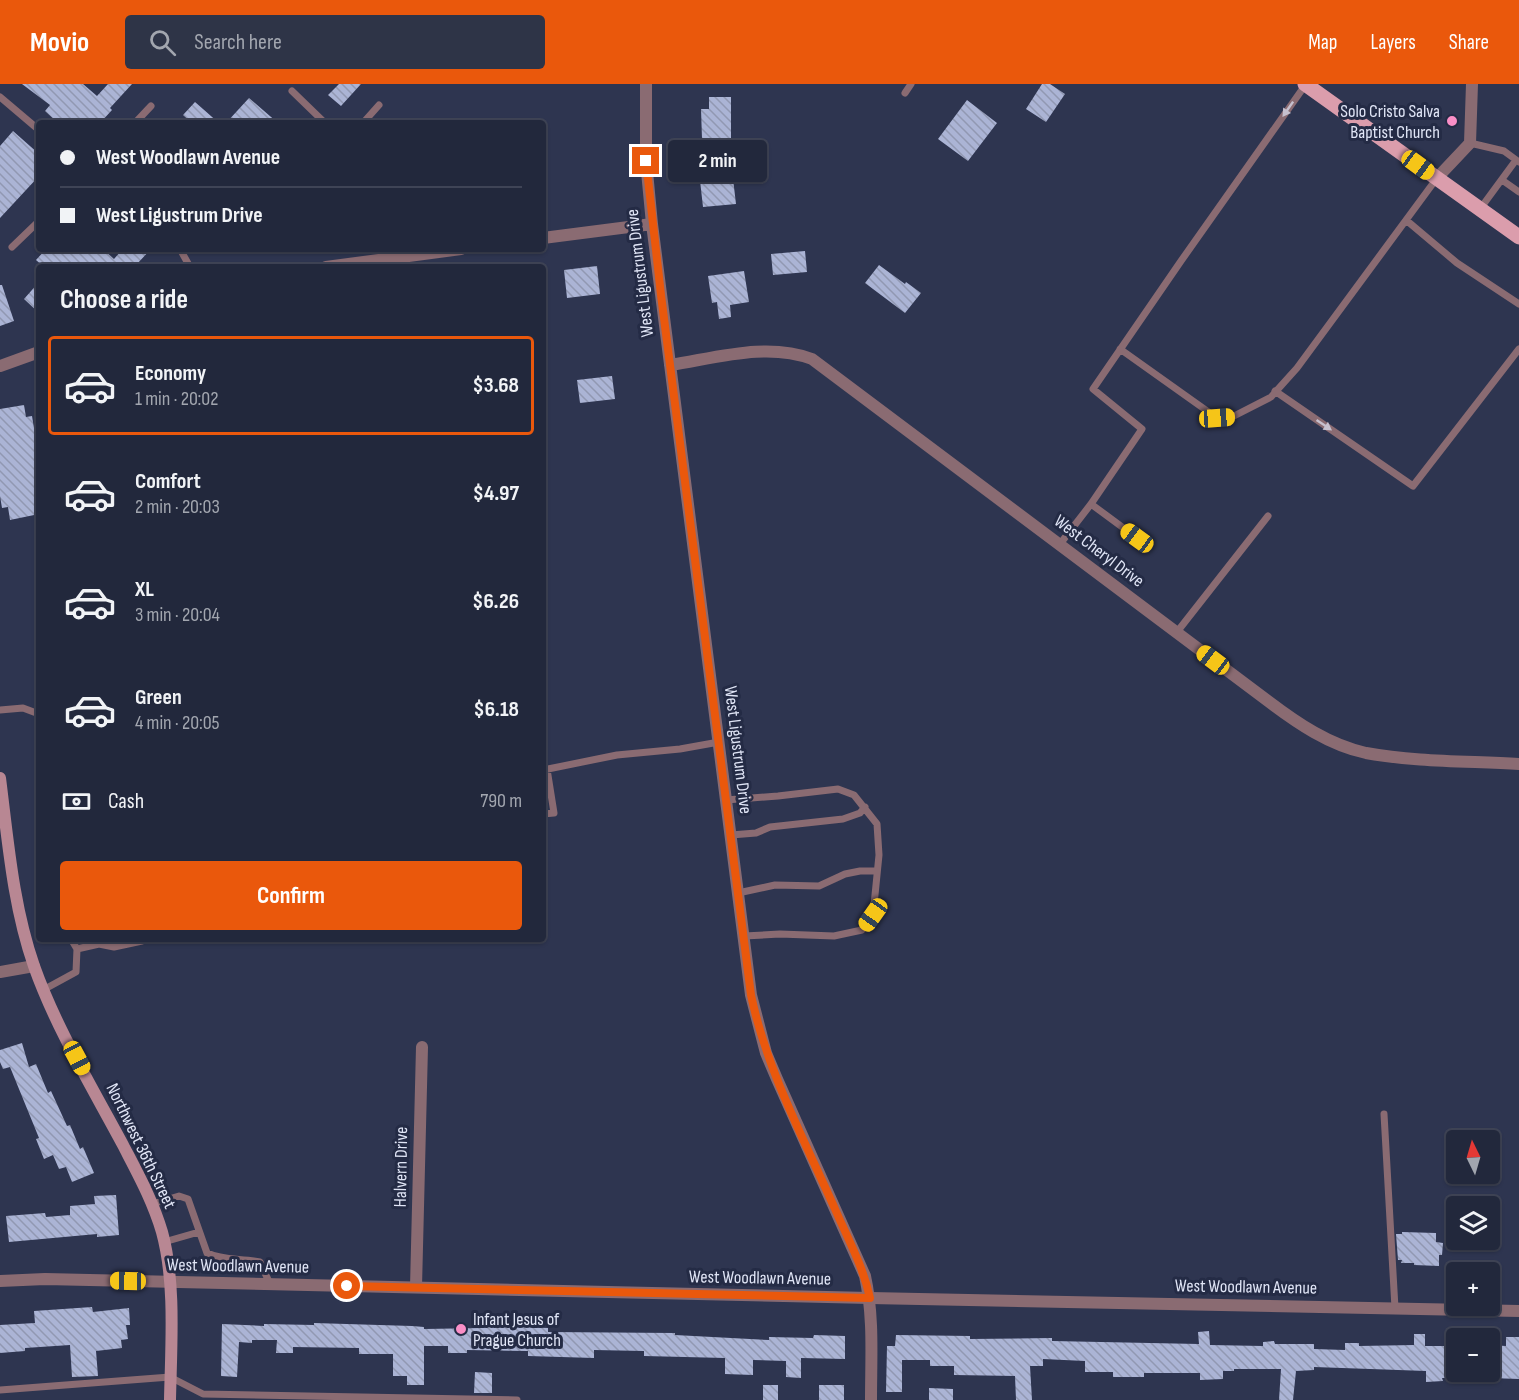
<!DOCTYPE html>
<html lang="en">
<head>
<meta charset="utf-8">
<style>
  body { margin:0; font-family:"Sofia Sans Condensed",sans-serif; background:#2e3447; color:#f1f3f6; height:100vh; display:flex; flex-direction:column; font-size:22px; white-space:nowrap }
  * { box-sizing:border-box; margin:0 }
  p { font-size:20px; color:#a2a6af }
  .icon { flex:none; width:33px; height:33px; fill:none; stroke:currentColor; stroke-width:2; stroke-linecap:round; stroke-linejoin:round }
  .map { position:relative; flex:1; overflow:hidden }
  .panel { position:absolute; left:36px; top:180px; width:510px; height:678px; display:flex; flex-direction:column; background:#22283c; border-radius:6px; box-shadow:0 2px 4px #0004,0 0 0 2px #3f4456 }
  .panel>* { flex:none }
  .top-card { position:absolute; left:36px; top:36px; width:510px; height:132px; border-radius:6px; box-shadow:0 2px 4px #0004,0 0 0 2px #3f4456; display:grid; align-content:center; height:132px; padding:0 24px; background:#22283c }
  .needle { width:39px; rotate:355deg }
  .buttons { position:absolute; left:1446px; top:1046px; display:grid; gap:12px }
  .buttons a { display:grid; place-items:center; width:54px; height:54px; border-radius:6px; background:#22283c; box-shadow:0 2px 4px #0004,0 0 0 2px #3f4456; font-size:30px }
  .end { position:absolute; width:27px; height:27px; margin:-14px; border:8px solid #ea580c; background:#fff; box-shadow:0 0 0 3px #fff }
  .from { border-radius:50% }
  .bubble { position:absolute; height:42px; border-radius:6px; background:#22283c; box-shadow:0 2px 4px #0004,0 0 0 2px #3f4456; font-size:20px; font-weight:700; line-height:42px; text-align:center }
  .car { position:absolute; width:18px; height:36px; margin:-18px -9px; border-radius:8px; box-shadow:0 0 4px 2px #0007; background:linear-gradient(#f5c518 24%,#345 0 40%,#f5c518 0 76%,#345 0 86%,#f5c518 0) }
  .top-card b { display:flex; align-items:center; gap:21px; height:57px; font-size:22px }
  .top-card b+b { border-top:2px solid #3f4456 }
  .top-card i { width:15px; height:15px; background:#f1f3f6 }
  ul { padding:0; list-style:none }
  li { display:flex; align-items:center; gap:18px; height:99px; margin:0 12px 9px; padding:0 12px; border:3px solid transparent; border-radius:6px }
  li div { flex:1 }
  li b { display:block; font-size:22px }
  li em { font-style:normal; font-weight:700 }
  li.on { border-color:#ea580c }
  li>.icon { width:54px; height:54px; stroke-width:1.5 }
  h2 { padding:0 24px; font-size:27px; line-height:72px }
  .pay { display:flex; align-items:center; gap:15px; height:66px; padding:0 24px; font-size:22px }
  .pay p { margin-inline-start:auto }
  .button { display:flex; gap:12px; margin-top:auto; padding:12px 24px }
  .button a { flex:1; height:69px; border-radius:6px; background:#ea580c; color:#fff; font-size:24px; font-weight:700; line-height:69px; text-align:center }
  header { display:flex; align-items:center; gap:36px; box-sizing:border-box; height:84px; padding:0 30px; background:#ea580c; color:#fff }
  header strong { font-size:28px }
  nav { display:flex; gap:33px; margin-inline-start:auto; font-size:21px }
  .search { width:420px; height:54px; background:#2e3447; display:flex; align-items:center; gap:15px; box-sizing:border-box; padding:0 21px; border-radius:6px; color:#a2a6af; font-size:22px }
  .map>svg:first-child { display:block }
  .building { fill:url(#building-back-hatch) }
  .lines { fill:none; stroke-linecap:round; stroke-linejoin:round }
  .service { stroke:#8a6b72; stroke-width:7 }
  .minor { stroke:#8a6b72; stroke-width:12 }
  .tertiary { stroke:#8a6b72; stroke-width:12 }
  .secondary { stroke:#b88793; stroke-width:12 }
  .primary { stroke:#db9dac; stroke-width:15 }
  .oneway { fill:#c6c0ce }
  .route { stroke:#ea580c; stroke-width:8 }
  .poi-dot { fill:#fa8fc7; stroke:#242b45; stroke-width:2 }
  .labels { text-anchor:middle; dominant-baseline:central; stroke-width:6; stroke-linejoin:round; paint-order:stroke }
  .poi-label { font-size:18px; fill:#e0e5f6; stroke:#242b45; text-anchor:end }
  .street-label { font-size:18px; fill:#e0e5f6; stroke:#242b45 }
</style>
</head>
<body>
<header>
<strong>Movio</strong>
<div class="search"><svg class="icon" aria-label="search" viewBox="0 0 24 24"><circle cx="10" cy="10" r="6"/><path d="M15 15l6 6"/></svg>Search here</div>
<nav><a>Map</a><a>Layers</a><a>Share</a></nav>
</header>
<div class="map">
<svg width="1519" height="1316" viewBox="0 0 1519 1316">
  <defs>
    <pattern id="building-back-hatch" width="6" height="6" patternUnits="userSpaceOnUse" patternTransform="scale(1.5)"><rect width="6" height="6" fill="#abb4d5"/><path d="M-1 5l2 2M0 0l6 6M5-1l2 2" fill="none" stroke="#9198b2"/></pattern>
  </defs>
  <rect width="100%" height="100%" fill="#2e3550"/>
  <path class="building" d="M22,0H83L97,12L108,0H132L110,24L112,26L100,39H58L45,27L50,21Z
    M339,0H361L341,22L328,11Z
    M1042,0H1050L1065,10L1046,38L1026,25Z
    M709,13H731V55H702L701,25H709Z
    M249,14L278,39H226Z
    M967,16L997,39L968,77L938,55Z
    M195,18L219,39H192L183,31Z
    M13,47L39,70V92L0,134V62Z
    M721,76L722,87L732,86L736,120L703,123L698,79Z
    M46,165H103L114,175L121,167L125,170L129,165H151L136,181L138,183H44L36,176Z
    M805,167L807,188L773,191L771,170Z
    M879,181L905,200L906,198L921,209L905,229L865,199Z
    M597,182L600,210L567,214L564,186Z
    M744,187L749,218L730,221L731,233L719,235L717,218L712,219L708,192Z
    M39,198V229L24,215Z
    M0,201H2L14,237L0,242Z
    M612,292L615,315L580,319L577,296Z
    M24,321L26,333L32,332L37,362H35L39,382V430L10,436L8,423L2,424L0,412V325Z
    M22,959L29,983L36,980L48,1009L51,1007L67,1042L70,1041L80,1065L83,1063L94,1089L72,1098L66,1083L59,1085L53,1071L44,1075L36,1055L39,1054L10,983L3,985L0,978V966Z
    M116,1111L119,1151L97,1153V1150L9,1158L6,1132L45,1129L46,1133L70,1131V1122L95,1120L94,1112Z
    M1402,1148L1436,1149V1158L1443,1159L1442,1171H1439V1182L1414,1181V1179H1401L1402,1176H1398L1396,1150H1402Z
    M92,1223L93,1228L129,1224L130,1241H126L128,1255L121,1256L122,1264L96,1267L98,1292L72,1293L70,1261L25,1264V1267L0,1269V1241L35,1239L34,1227Z
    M314,1239L412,1242L424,1243V1245L482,1244V1242L548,1244V1248L675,1249V1251L769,1256V1253L813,1254L814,1251L845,1252V1275L801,1274V1294L786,1293V1277L753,1276V1291L725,1290V1274L644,1272V1267L594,1266V1274L528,1272V1267L467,1266V1269H448V1262H424V1301H407V1292H393V1270H359V1264L293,1263V1269H276L277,1256H252V1259L239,1258L237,1293L221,1292L222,1240L264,1242V1240L314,1241Z
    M1209,1247L1210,1261L1263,1262V1258L1274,1257L1275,1260H1314V1265L1345,1266V1259H1359V1262L1414,1261V1250H1425V1262H1451L1452,1294H1442L1443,1297L1426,1298V1287L1314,1283V1286L1296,1287L1293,1316H1279L1281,1285H1234V1287H1223V1295L1200,1296V1289H1144V1293H1113V1288H1085V1277L1043,1275V1282H1030L1032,1316H1016L1015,1292L954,1291V1282H930V1276H902V1308H886L887,1262H895L896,1251L970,1252V1255L1052,1254V1257L1199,1260L1198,1248Z
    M1506,1253H1519V1295L1490,1294V1261L1506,1262Z
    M475,1288L492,1289V1309H474Z
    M763,1301H778V1316H763Z
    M819,1301H844V1316H819Z
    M929,1304L953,1305V1316H929Z"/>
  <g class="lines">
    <path class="service" d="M292,7L325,39
      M905,9L911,0
      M0,13L39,46
      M135,39L151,22
      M363,39L379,21
      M1470,59L1504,67L1519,78
      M1502,96L1519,108
      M1480,125L1516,76
      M1406,136L1457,179L1519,220
      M12,163L39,137
      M180,165L190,183
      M1120,265L1217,334L1232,333L1271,313L1297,284L1437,94
      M1275,307L1413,402L1519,265
      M1091,420L1137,454
      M1060,460L1091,420L1142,345L1093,305L1181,177L1306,0
      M1177,548L1268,432
      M0,626L23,624L39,630
      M543,686L617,671L680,665L719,658
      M726,716L778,712L838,705L854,711L877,740L879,771L873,831L862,846L834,852L780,850L744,852
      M543,730L554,729L547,685
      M731,751L756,749L770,743L843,735L860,729L865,723
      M738,809L775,801L819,802L845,790L860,787H877
      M77,865L99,860L114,863L142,857L145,855
      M43,906L76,888L77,865L71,855
      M1384,1030L1395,1224
      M152,1120L179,1112L188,1115L207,1169C223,1177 242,1174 260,1178L270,1200
      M164,1158L199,1148
      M0,1306L170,1293L203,1310L517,1316"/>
    <path class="minor" d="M646,0V77L652,140L751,911L766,969L777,995L865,1192C874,1233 871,1274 871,1316
      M1437,94L1470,59L1472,0
      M543,154L652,140
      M326,183L461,165
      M670,281C716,274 767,258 812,275L1268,617C1297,639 1329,661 1366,669C1416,678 1469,677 1519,680
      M0,282L39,268
      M0,888L34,882
      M416,1203L422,963"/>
    <path class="tertiary" d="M0,1197L45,1195L870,1214L1519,1227"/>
    <path class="secondary" d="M0,694C8,757 13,822 34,882C56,944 92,1003 123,1061C138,1090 153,1117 162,1148C176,1199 171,1263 170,1316"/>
    <path class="primary" d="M1305,0L1519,153"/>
  </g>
  <defs><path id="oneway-solid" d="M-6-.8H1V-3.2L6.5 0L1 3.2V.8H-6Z" transform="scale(1.5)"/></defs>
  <g class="oneway">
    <use href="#oneway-solid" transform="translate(1288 25) rotate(125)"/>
    <use href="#oneway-solid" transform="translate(1324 341) rotate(34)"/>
  </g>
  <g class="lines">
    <path class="route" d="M347,1202L870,1214C863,1182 848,1155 835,1125C804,1055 767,987 751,911L661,211L646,77"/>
  </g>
  <g class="poi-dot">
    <circle cx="1452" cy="37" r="6"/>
    <circle cx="461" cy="1245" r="6"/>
  </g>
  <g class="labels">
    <g class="poi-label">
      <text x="1440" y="27">Solo Cristo Salva<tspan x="1440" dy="21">Baptist Church</tspan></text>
      <text x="473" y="1235" text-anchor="start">Infant Jesus of<tspan x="473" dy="21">Prague Church</tspan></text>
    </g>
    <g class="street-label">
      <text transform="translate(640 189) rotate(-97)">West Ligustrum Drive</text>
      <text transform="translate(1099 467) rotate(37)">West Cheryl Drive</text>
      <text transform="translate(738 666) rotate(83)">West Ligustrum Drive</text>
      <text transform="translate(141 1062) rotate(64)">Northwest 36th Street</text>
      <text transform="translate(401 1083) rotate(-89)">Halvern Drive</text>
      <text transform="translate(238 1182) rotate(1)">West Woodlawn Avenue</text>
      <text transform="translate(760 1194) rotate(1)">West Woodlawn Avenue</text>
      <text transform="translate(1246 1203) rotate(1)">West Woodlawn Avenue</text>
    </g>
  </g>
</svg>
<div class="buttons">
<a><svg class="needle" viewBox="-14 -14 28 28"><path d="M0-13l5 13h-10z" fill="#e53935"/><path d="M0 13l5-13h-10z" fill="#a2a6af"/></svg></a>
<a><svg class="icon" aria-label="layers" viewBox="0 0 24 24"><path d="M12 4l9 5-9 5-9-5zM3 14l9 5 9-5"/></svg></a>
<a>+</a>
<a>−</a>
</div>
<i class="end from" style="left:347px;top:1202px"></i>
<i class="end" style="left:646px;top:77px"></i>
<div class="bubble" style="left:668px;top:56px;width:99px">2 min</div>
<i class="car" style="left:1418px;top:81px;rotate:126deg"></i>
<i class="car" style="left:1217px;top:334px;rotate:86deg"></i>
<i class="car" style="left:1137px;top:454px;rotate:306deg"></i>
<i class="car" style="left:1213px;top:576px;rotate:307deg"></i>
<i class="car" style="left:873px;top:831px;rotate:215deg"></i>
<i class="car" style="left:77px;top:974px;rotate:152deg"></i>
<i class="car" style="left:128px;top:1197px;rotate:271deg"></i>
<div class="top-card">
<b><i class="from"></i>West Woodlawn Avenue</b>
<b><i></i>West Ligustrum Drive</b>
</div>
<section class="panel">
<h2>Choose a ride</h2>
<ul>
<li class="on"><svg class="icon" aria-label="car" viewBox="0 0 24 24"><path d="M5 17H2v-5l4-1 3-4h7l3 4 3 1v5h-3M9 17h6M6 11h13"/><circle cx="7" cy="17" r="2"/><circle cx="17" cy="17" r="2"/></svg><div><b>Economy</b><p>1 min · 20:02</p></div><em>$3.68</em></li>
<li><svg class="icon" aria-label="car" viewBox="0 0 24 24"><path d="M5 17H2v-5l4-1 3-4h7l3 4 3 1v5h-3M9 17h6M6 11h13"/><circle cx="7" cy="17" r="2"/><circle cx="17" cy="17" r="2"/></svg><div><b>Comfort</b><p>2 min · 20:03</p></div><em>$4.97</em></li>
<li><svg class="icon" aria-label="car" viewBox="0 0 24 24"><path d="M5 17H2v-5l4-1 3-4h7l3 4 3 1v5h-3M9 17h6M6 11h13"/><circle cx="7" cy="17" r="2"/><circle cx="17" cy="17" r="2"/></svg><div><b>XL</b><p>3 min · 20:04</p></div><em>$6.26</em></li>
<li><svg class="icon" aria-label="car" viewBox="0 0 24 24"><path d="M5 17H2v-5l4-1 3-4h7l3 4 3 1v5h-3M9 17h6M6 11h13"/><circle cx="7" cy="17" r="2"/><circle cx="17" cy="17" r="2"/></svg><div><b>Green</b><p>4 min · 20:05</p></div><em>$6.18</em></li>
</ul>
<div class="pay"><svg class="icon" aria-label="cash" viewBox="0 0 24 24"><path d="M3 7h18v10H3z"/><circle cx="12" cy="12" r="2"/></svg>Cash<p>790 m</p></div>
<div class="button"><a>Confirm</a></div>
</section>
</div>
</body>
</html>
